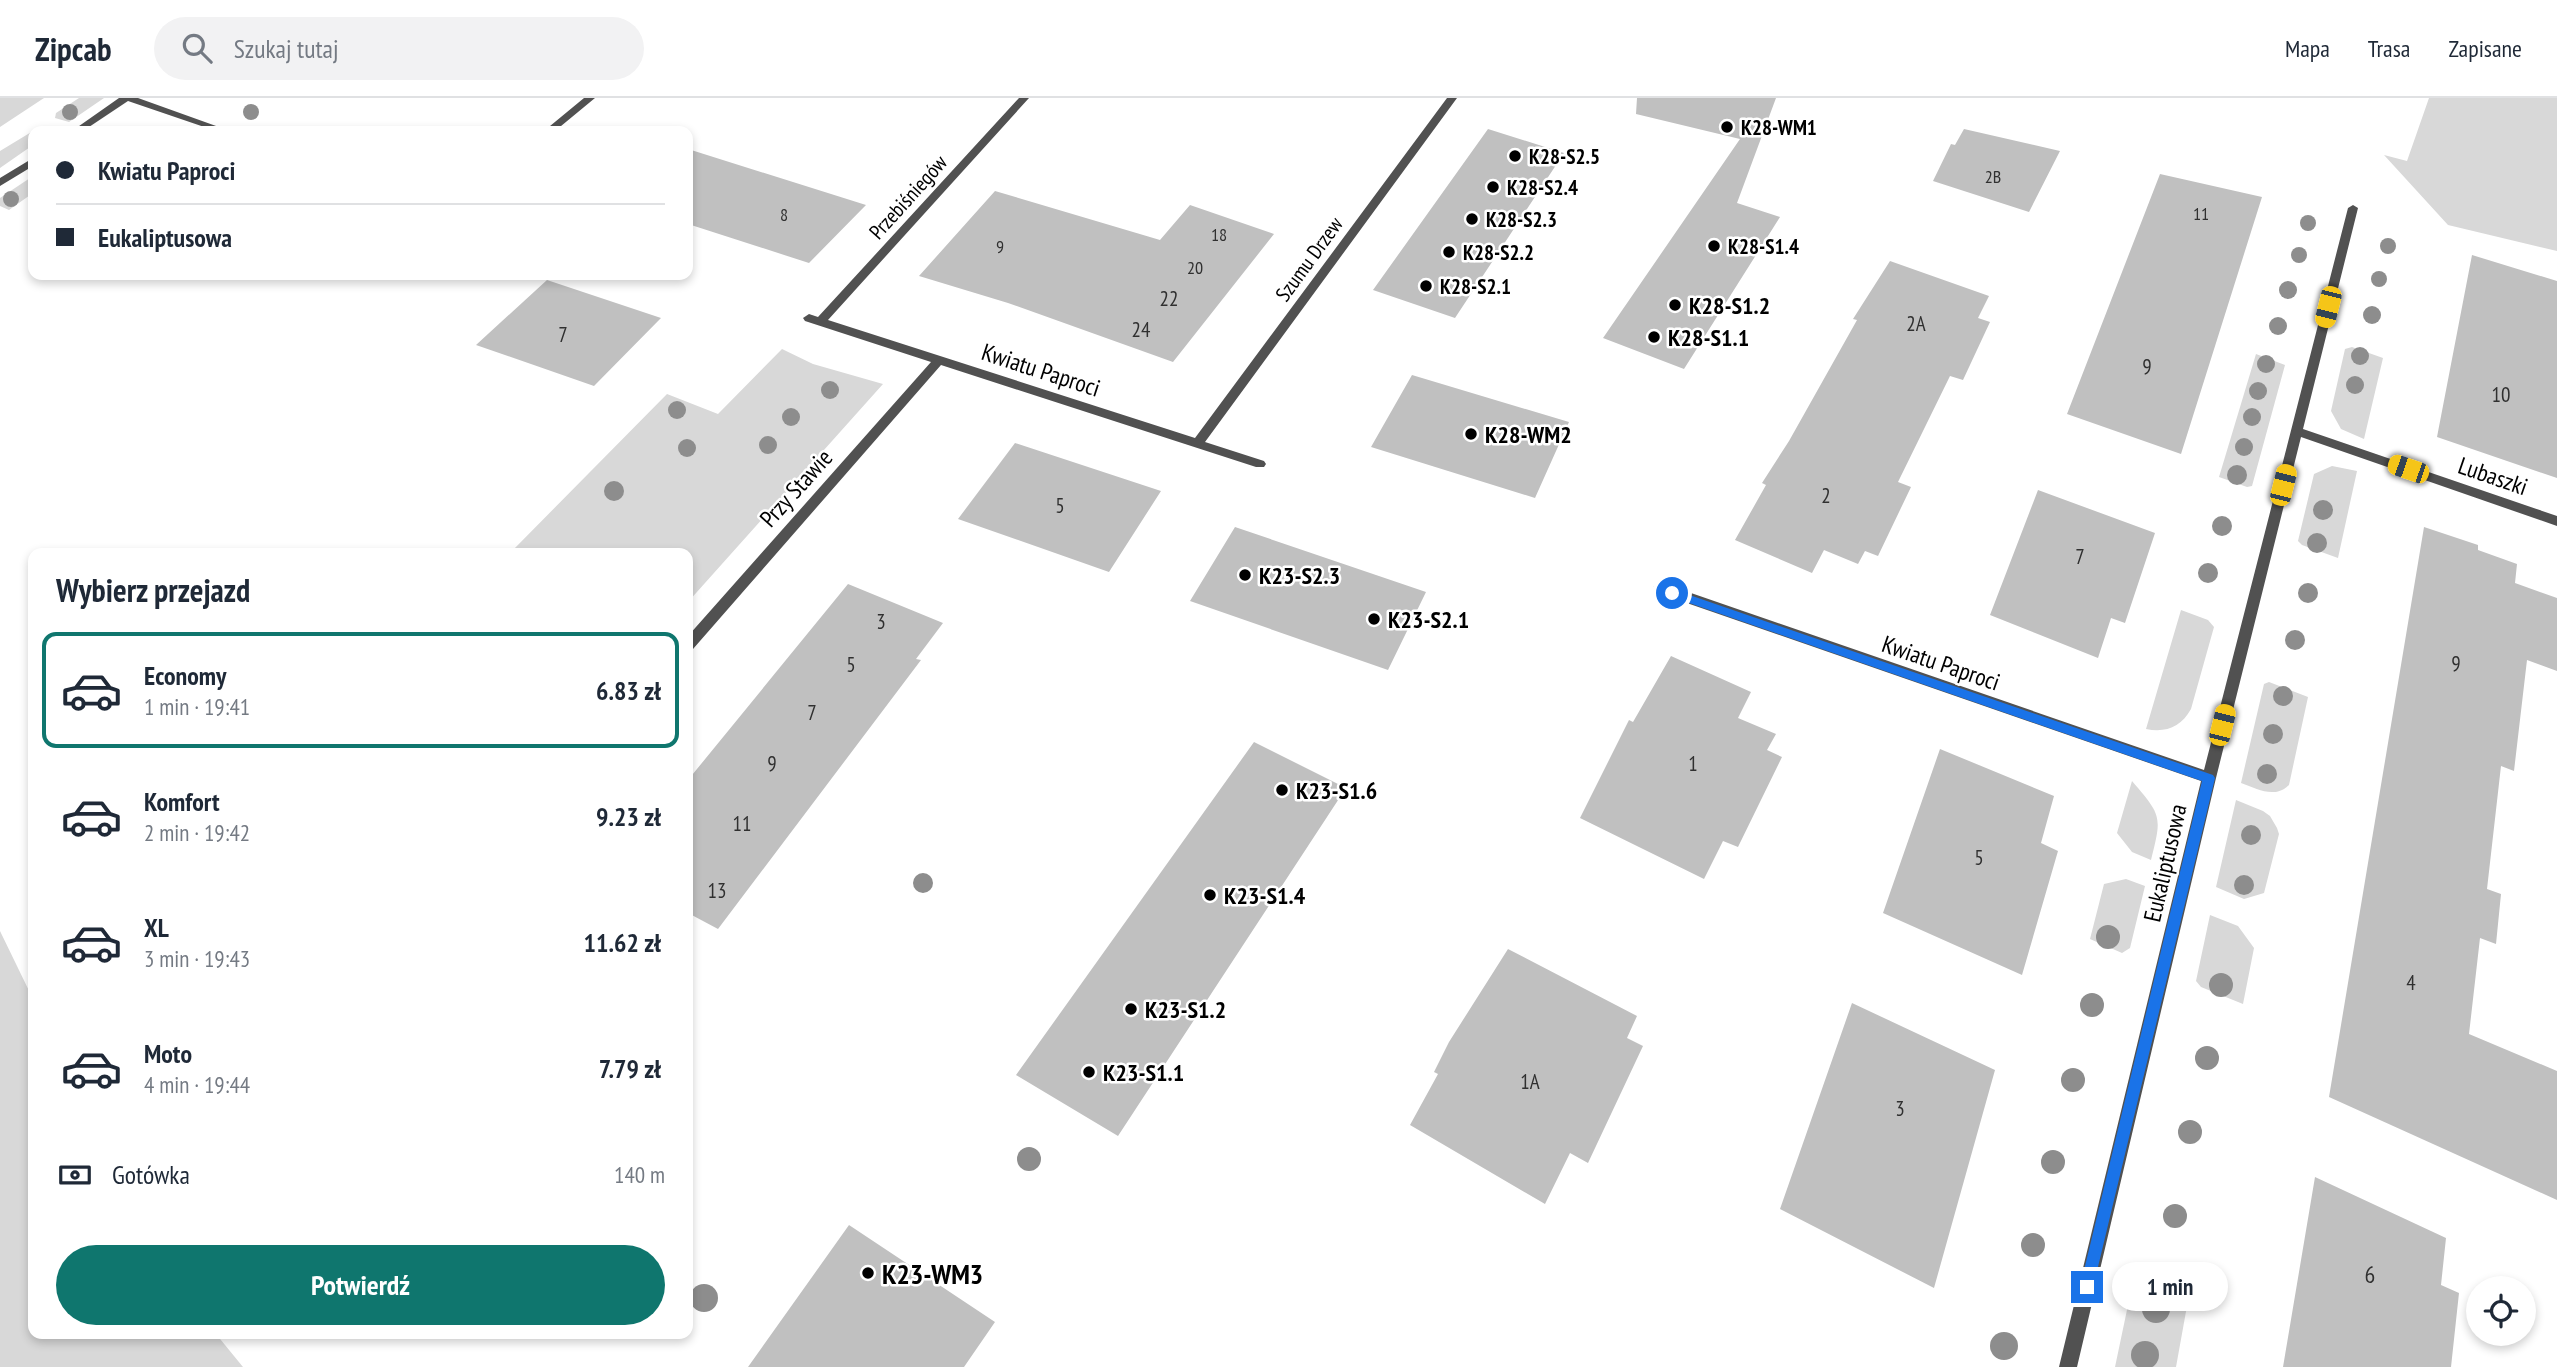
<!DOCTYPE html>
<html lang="pl">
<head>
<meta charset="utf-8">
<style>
  body { margin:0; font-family:"PT Sans Narrow",sans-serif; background:#f2f2f3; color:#1f2937; height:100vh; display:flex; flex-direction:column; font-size:26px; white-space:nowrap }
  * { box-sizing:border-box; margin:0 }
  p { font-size:23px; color:#747a83 }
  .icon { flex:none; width:38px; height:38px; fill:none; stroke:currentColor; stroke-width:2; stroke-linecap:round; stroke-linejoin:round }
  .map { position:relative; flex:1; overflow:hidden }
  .panel { position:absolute; left:28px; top:450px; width:665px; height:791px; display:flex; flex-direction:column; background:#fff; border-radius:14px; box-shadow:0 4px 10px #0003 }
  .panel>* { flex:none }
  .hud { position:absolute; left:28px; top:28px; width:665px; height:154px; border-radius:14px; box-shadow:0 4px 10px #0003; display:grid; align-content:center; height:154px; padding:0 28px; background:#fff }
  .controls { position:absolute; left:2466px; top:1178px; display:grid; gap:14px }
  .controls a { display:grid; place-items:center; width:70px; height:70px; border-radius:50%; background:#fff; box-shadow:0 4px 10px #0003; font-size:35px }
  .end { position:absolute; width:32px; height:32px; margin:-16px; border:9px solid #1a73e8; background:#fff; box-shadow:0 0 0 4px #fff }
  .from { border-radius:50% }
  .bubble { position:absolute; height:49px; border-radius:24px; background:#fff; box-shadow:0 4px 10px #0003; font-size:23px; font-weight:800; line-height:49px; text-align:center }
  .car { position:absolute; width:21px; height:42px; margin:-21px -10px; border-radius:9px; box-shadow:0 0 5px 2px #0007; background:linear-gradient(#f5c518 24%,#345 0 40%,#f5c518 0 76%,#345 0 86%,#f5c518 0) }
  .hud b { display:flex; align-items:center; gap:24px; height:66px; font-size:26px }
  .hud b+b { border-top:2px solid #e0e1e3 }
  .hud i { width:18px; height:18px; background:#1f2937 }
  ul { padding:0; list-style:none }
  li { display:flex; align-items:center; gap:21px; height:116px; margin:0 14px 10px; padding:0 14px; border:4px solid transparent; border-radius:14px }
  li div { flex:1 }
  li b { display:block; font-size:26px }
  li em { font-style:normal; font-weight:800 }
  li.current { border-color:#0f766e }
  li>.icon { width:63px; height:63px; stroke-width:1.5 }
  h2 { padding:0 28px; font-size:32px; line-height:84px }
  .pay { display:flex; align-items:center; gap:18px; height:77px; padding:0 28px; font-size:26px }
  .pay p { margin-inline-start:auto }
  .button { display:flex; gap:14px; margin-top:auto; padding:14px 28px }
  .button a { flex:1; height:80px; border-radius:42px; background:#0f766e; color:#fff; font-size:28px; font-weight:800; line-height:80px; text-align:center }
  header { display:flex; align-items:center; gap:42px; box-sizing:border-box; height:98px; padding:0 35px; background:#fff; border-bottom:2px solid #e0e1e3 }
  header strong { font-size:33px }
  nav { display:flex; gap:38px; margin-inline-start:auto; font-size:24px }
  .search { width:490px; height:63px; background:#f2f2f3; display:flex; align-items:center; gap:18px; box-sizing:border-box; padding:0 24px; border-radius:38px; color:#747a83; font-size:26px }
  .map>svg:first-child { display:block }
  .green { fill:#d8d8d8 }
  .building { fill:#c0c0c0 }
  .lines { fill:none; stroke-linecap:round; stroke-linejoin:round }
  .minor { fill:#515151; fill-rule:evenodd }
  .tree { fill:#8d8d8d }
  .route { fill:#1a73e8 }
  .poi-dot { fill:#000; stroke:#fff; stroke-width:2.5 }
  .labels { text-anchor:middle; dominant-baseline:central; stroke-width:5; stroke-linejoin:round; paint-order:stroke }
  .far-number-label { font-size:18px; fill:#303030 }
  .far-poi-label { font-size:21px; font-weight:bold; fill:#000; stroke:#fff; text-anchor:start }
  .far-street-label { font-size:21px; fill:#000; stroke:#fff }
  .number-label { font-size:21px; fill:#303030 }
  .poi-label { font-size:24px; font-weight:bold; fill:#000; stroke:#fff; text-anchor:start }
  .street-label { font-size:24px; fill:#000; stroke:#fff }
  .near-number-label { font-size:24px; fill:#303030 }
  .near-poi-label { font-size:28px; font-weight:bold; fill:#000; stroke:#fff; text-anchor:start }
</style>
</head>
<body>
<header>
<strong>Zipcab</strong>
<div class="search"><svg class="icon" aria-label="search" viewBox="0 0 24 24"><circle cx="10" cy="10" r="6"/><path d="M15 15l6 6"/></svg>Szukaj tutaj</div>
<nav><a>Mapa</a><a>Trasa</a><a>Zapisane</a></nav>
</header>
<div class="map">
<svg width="2557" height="1269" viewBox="0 0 2557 1269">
  <rect width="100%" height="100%" fill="#fff"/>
  <path class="green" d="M0,0H44L0,29Z
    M79,0H104L69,24L55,20L56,15Z
    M2429,0H2557V153L2448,127L2384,57L2407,63Z
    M33,33V47L0,70V53Z
    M33,78V95L9,112L0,108V100Z
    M2352,249L2383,260L2364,341L2341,331L2331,313L2345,251Z
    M782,251L813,266L883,286L688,504V455H510L667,296L718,316Z
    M2256,256L2285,267L2252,388L2247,389L2219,379Z
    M2332,368L2357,373L2338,460L2302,447L2298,443L2314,376Z
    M2181,512L2208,522L2214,529L2191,611C2181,629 2166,635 2146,631Z
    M2269,584L2308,599L2289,687C2274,701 2258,691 2241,685L2264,586Z
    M2132,683C2162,718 2162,718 2151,762L2132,754L2117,735Z
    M2236,702L2263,713L2270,718L2277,730L2279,736L2264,795L2244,801L2216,789Z
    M2126,781L2145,788L2130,850L2122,855L2090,841L2104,786Z
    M2210,817L2238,828L2254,850L2243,906L2201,889L2196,883Z
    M0,833L33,901V1236H216L243,1269H0Z
    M2136,1185H2142L2187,1208L2176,1269H2115L2132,1188Z"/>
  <path class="building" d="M1637,0H1776L1737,105L1780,119L1684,271L1603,240L1740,41L1636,16Z
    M1488,31L1564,55L1455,220L1373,192Z
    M1964,31L2060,53L2029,114L1933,83L1951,46L1955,47Z
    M688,51L866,107L809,165L688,126Z
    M2160,76L2262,99L2181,356L2067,316Z
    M995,93L1160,142L1190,107L1274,136L1173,264L1008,205L919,178Z
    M2472,157L2557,183V380L2437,339Z
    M1890,163L1989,198L1978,220L1990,224L1963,282L1950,278L1898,384L1911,389L1878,458L1865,453L1858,466L1824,452L1812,475L1735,442L1766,387L1762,385L1789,343L1857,222L1853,221Z
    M547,182L661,220L594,288L476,247Z
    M1412,277L1569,324L1535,400L1371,349Z
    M1015,345L1161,393L1109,474L958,421Z
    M2038,392L2155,435L2125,525L2111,520L2098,560L1990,517Z
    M1235,429L1426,494L1388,572L1190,503Z
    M2424,429L2478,447V452L2517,466L2515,485L2557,500V573L2527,562L2514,673L2501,668L2487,791L2501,796L2496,846L2480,840L2469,936L2557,973V1102L2329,999Z
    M848,486L943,525L916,561L921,562L718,831L688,815V682Z
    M1671,558L1751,594L1738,620L1776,636L1767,652L1782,659L1738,749L1723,743L1704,781L1580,720L1629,622L1633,624Z
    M1254,644L1346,690L1118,1038L1016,977Z
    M1940,651L2054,698L2041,745L2058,753L2022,877L1883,815Z
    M1508,851L1637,918L1627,940L1643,948L1588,1065L1570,1055L1545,1106L1410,1027L1438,976L1434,974L1449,944Z
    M1852,905L1995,972L1934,1190L1780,1111Z
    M2315,1079L2446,1140L2441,1187L2459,1195L2451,1269H2283Z
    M849,1127L995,1224L964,1269H748Z"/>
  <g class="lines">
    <path class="minor" d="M119,0H138L230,33H216L128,3L83,33H72Z
      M584,0H595L555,33H544Z
      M1019,0H1029L828,222L1195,340L1447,0H1457L1205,344L1264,363L1266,366L1264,369H1256L941,267L693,551L688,552V538L931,264L805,223L803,220L809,216L818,219Z
      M33,60V68L0,88V80Z
      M2353,107L2358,110L2303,331L2557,418V428L2301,339L2216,680L2077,1269H2059L2201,683L1655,494L1653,490L1655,486H1665L2204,672L2348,110Z"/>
  </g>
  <g class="tree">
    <circle cx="70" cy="14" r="8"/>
    <circle cx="251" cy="14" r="8"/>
    <circle cx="11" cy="101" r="8"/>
    <circle cx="2308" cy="125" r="8"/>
    <circle cx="2388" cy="148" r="8"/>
    <circle cx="2299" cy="157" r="8"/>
    <circle cx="2379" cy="181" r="8"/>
    <circle cx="2288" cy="192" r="9"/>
    <circle cx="2372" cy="217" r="9"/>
    <circle cx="2278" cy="228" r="9"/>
    <circle cx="2360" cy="258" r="9"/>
    <circle cx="2266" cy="266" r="9"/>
    <circle cx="2355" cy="287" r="9"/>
    <circle cx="830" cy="292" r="9"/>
    <circle cx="2258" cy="293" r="9"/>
    <circle cx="677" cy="312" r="9"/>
    <circle cx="791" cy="319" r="9"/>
    <circle cx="2252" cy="319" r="9"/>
    <circle cx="768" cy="347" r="9"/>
    <circle cx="2244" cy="349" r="9"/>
    <circle cx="687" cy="350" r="9"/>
    <circle cx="2237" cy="377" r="10"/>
    <circle cx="614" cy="393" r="10"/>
    <circle cx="2323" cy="412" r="10"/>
    <circle cx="2222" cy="428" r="10"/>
    <circle cx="2317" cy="445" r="10"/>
    <circle cx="2208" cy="475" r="10"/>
    <circle cx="2308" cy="495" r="10"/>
    <circle cx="2295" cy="542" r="10"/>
    <circle cx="2283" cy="598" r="10"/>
    <circle cx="2273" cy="636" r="10"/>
    <circle cx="2267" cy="676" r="10"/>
    <circle cx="2251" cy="737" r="10"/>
    <circle cx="923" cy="785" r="10"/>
    <circle cx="2244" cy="787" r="10"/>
    <circle cx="2108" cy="839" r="12"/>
    <circle cx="2221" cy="887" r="12"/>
    <circle cx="2092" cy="907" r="12"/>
    <circle cx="2207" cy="960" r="12"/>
    <circle cx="2073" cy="982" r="12"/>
    <circle cx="2190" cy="1034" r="12"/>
    <circle cx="1029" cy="1061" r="12"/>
    <circle cx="2053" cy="1064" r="12"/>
    <circle cx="2175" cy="1118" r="12"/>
    <circle cx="2033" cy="1147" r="12"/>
    <circle cx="704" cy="1200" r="14"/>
    <circle cx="2156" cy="1211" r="14"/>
    <circle cx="2004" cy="1248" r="14"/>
    <circle cx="2145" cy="1257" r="14"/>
  </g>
  <path class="route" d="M1672,491L2213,677L2215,680L2092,1194L2087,1196L2080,1189L2202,683L1669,498V492Z"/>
  <g class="poi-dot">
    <circle cx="1727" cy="29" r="7"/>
    <circle cx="1515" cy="58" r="7"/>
    <circle cx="1493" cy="89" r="7"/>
    <circle cx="1472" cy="121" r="7"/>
    <circle cx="1714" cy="148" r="7"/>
    <circle cx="1449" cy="154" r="7"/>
    <circle cx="1426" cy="188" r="7"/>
    <circle cx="1675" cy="207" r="7"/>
    <circle cx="1654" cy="239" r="7"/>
    <circle cx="1471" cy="336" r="7"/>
    <circle cx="1245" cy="477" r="7"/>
    <circle cx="1374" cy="521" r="7"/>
    <circle cx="1282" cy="692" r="7"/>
    <circle cx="1210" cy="797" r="7"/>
    <circle cx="1131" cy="911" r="7"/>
    <circle cx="1089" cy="974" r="7"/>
    <circle cx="868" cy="1175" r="7"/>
  </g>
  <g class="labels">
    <g class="far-number-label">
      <text x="1993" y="78">2B</text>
      <text x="2201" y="115">11</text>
      <text x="784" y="116">8</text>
      <text x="1219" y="136">18</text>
      <text x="1000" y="148">9</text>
      <text x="1195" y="169">20</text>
    </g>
    <g class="far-poi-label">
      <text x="1741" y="29">K28-WM1</text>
      <text x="1529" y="58">K28-S2.5</text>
      <text x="1507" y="89">K28-S2.4</text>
      <text x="1486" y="121">K28-S2.3</text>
      <text x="1728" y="148">K28-S1.4</text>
      <text x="1463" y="154">K28-S2.2</text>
      <text x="1440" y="188">K28-S2.1</text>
    </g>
    <g class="far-street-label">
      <text transform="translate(908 99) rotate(-48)">Przebiśniegów</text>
      <text transform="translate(1309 161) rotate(-54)">Szumu Drzew</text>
    </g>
    <g class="number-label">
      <text x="1169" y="200">22</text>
      <text x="1916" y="225">2A</text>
      <text x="1141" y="231">24</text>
      <text x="563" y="236">7</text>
      <text x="2147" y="268">9</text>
      <text x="2501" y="296">10</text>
      <text x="1826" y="397">2</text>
      <text x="1060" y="407">5</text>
      <text x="2080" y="458">7</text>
      <text x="881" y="523">3</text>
      <text x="2456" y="565">9</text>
      <text x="851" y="566">5</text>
      <text x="812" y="614">7</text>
      <text x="772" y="665">9</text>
      <text x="1693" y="665">1</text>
      <text x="742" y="725">11</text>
      <text x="1979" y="759">5</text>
      <text x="717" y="792">13</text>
      <text x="2411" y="884">4</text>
      <text x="1530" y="983">1A</text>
      <text x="1900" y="1010">3</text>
    </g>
    <g class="poi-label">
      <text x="1689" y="207">K28-S1.2</text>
      <text x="1668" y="239">K28-S1.1</text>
      <text x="1485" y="336">K28-WM2</text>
      <text x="1259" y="477">K23-S2.3</text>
      <text x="1388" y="521">K23-S2.1</text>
      <text x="1296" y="692">K23-S1.6</text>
      <text x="1224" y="797">K23-S1.4</text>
      <text x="1145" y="911">K23-S1.2</text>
      <text x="1103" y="974">K23-S1.1</text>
    </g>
    <g class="street-label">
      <text transform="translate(1041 272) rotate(18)">Kwiatu Paproci</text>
      <text transform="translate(2493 378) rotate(19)">Lubaszki</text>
      <text transform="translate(796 390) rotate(-48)">Przy Stawie</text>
      <text transform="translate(1941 565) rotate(19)">Kwiatu Paproci</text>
      <text transform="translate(2165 765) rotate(-77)">Eukaliptusowa</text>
    </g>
    <g class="near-number-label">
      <text x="2370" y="1176">6</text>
    </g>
    <g class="near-poi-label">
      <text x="882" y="1175">K23-WM3</text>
    </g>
  </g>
</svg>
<div class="controls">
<a><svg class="icon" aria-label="locate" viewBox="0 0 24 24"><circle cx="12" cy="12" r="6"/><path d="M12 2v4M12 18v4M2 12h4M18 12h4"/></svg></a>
</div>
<i class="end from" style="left:1672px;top:495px"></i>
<i class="end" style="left:2087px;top:1189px"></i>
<div class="bubble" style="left:2112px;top:1164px;width:116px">1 min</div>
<i class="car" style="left:2328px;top:209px;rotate:194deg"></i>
<i class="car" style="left:2408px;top:371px;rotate:289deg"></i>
<i class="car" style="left:2283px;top:387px;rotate:14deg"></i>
<i class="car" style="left:2222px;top:627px;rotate:14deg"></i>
<div class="hud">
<b><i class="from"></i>Kwiatu Paproci</b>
<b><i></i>Eukaliptusowa</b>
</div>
<section class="panel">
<h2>Wybierz przejazd</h2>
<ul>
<li class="current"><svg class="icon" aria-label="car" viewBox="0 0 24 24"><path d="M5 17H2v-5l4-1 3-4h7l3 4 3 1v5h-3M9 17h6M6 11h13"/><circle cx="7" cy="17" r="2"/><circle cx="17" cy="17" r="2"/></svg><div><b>Economy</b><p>1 min · 19:41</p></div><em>6.83 zł</em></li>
<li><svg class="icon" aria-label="car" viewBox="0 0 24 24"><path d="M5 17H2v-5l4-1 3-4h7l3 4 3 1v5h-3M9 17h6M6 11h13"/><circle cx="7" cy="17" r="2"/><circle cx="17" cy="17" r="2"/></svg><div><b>Komfort</b><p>2 min · 19:42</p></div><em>9.23 zł</em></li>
<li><svg class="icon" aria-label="car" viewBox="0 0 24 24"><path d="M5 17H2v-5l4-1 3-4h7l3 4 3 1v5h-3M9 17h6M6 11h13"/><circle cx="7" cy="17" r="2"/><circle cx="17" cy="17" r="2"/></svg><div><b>XL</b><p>3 min · 19:43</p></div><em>11.62 zł</em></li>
<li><svg class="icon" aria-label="car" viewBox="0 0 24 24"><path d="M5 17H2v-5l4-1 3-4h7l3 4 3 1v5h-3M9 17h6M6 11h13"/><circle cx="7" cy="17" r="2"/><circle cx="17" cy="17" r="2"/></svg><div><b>Moto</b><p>4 min · 19:44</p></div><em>7.79 zł</em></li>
</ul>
<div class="pay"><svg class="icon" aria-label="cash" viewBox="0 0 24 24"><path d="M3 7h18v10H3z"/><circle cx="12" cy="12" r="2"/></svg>Gotówka<p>140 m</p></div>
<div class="button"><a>Potwierdź</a></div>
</section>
</div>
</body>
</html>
